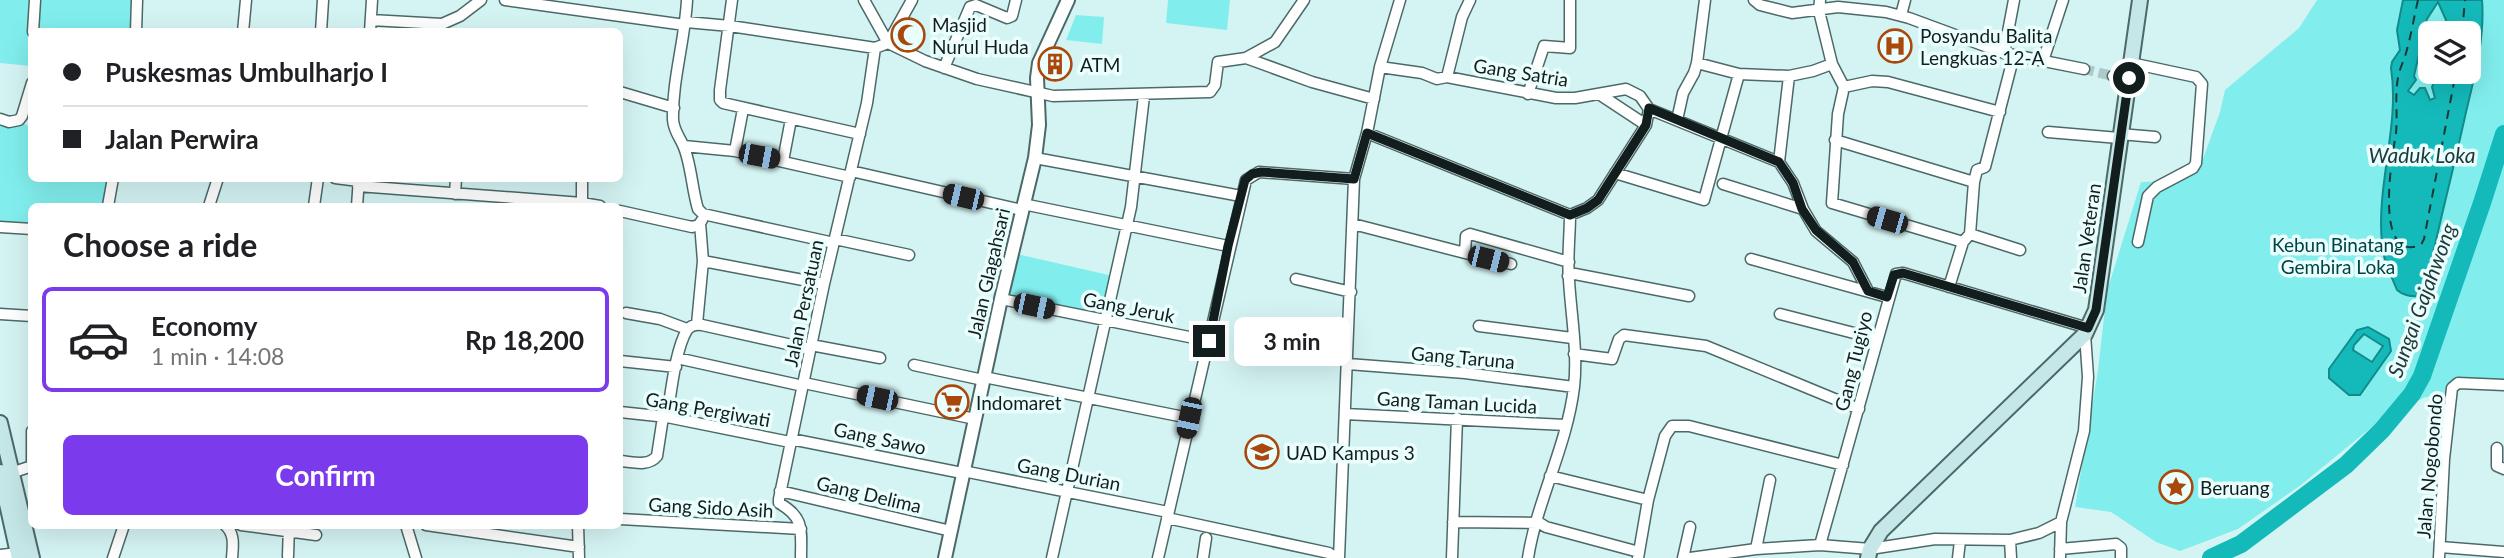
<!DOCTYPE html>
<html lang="en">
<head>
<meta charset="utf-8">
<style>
  body { margin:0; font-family:Lato,sans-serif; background:#f6f6f6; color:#202124; height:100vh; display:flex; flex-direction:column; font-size:26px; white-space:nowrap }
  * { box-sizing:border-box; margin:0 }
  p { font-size:23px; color:#757577 }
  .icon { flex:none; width:38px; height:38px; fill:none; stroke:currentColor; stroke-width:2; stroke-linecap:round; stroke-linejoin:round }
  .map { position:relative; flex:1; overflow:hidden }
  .panel { position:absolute; left:28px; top:203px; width:595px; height:326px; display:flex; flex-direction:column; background:#fff; border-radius:10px; box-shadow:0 7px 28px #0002 }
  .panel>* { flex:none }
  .guide { position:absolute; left:28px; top:28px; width:595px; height:154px; border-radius:10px; box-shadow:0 7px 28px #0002; display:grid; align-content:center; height:154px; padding:0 35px; background:#fff }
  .tools { position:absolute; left:2418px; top:21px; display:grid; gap:14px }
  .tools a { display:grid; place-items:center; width:63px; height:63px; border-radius:10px; background:#fff; box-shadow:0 7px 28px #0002; font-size:35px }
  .end { position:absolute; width:32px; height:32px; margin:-16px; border:9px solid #121e1d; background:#fff; box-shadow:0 0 0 4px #fff }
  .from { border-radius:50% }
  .bubble { position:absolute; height:49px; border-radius:10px; background:#fff; box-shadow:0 7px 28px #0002; font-size:23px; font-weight:700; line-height:49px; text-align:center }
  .car { position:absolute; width:21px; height:42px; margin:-21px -10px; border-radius:9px; box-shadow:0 0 5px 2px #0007; background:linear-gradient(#222 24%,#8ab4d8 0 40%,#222 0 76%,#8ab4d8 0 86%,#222 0) }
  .guide b { display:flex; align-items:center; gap:24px; height:66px; font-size:26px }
  .guide b+b { border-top:2px solid #e0e0e0 }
  .guide i { width:18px; height:18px; background:#202124 }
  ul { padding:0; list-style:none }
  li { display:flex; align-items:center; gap:21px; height:105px; margin:0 14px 10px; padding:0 21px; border:4px solid transparent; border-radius:10px }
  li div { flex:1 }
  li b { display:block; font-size:26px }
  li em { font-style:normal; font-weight:700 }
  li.current { border-color:#7c3aed }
  li>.icon { width:63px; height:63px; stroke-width:1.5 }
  h2 { padding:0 35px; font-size:32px; line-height:84px }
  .button { display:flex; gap:14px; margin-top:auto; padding:14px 35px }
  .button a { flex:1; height:80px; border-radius:10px; background:#7c3aed; color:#fff; font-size:28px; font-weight:700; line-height:80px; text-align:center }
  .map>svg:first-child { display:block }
  .green { fill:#81eeed; fill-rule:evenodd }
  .water { fill:#14baba; stroke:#138b8b; stroke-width:2; fill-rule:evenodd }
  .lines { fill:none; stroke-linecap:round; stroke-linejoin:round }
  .river { stroke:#14baba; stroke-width:18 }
  .ferry { stroke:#1f3737; stroke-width:2; stroke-dasharray:9 7; stroke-linecap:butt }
  .minor-tunnel { stroke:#adc9c8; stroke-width:10; stroke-dasharray:10 5; stroke-linecap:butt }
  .minor-casing { stroke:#4c6968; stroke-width:13 }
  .tertiary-casing { stroke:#4c6968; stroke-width:16 }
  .secondary-casing { stroke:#4c6968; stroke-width:18 }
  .minor { stroke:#fff; stroke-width:10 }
  .tertiary { stroke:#fff; stroke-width:12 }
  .secondary { stroke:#c5e7e7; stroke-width:14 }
  .route { stroke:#121e1d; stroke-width:9 }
  .labels { text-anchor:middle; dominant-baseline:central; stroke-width:7; stroke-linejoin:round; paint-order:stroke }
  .poi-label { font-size:19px; fill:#121e1d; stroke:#ebfefe; text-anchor:start }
  .street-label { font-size:19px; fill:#121e1d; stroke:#ebfefe }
  .park-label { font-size:19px; fill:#004343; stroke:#ebfefe }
  .water-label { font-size:21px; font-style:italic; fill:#1f3737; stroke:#ebfefe }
</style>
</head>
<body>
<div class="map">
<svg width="2504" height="558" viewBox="0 0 2504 558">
  <rect width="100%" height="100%" fill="#d4f4f3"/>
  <path class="green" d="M0,0H134L132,31L32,32L31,66L0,63Z
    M1168,0H1230L1227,30L1166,23Z
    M2317,0H2504V388L2459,389L2423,398L2373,426L2301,485L2238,529L2180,551L2156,542L2111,512L2075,507L2098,370L2107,291L2141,182L2180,181L2192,175L2204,156L2220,112L2225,90L2299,28ZM2431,33H2469V72H2431Z
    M1076,15L1104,17L1102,44L1066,40Z
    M0,118L31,126L32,178L110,179L105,206H32L31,227L0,226Z
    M1017,254L1113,276L1104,317L1013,299L1009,287Z"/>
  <path class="water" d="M2403,0H2482C2485,38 2475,75 2466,112C2453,172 2437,231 2425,291L2422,296C2413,297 2404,296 2397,290C2391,275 2383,260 2382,243C2376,185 2400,125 2391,68L2392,62L2400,50L2397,30ZM2438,2L2446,20L2445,33H2469V72H2439L2432,87L2435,98L2430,100L2425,88H2420L2414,95L2408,91L2416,80L2414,76L2427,19Z
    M2368,327L2389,339L2391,351L2360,395H2349L2329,378V369L2357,330ZM2364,334L2383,346L2372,362L2353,350L2354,345Z"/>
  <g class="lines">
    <path class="river" d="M2211,558L2241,544L2346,465L2382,430L2412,394L2422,376L2482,203L2504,134"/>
    <path class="ferry" d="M2418,0C2414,17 2411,36 2406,53C2404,60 2401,66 2399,73C2394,93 2398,113 2396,133C2393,153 2372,264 2421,245L2424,239L2456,72
      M2462,33L2465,0"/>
    <path class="minor-tunnel" d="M2084,69L2113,76"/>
    <defs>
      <path id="minor" d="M505,0L685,25
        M687,0C685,40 672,80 673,120C674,131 679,136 683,145C691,162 692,190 698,209L703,214L834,243
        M732,0L720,90V100L723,103L860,134
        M864,0L888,43L925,61L977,79L1053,96L1210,92L1215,85L1218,62L1246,58L1275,42L1304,0
        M1754,0L1760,5L1792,13L1838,7L1886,12L1909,18L2004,53L2084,69
        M1901,15L1905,0
        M371,20L442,24L460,16L481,0
        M686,22L730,26L875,48L888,43
        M33,32L35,0
        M136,32L137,0
        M243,32L246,0
        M321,32L323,0
        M370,32L372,0
        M888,43L912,0
        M2004,53L2014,0
        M1246,58L1312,82L1374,99
        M2043,61L2063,0
        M1697,63L1739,74L1789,76
        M2131,63L2196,77L2202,84L2196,163L2193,168L2157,187L2148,196L2138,242
        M1832,64L1844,87L1838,114L1832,203L1963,242
        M1380,67L1422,73L1437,79L1447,77L1556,98H1575L1626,89L1640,96L1649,109
        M944,68L970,7L976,5L1007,18L1012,16L1016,0
        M2113,76L2129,78
        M1447,77L1462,17L1470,0
        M1844,87L1872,81L1888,82L2000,112
        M620,92L674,108
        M1528,94L1544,46L1570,48V0
        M1599,94L1646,125
        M1649,109L1779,162L1793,183L1803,209L1816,231L1853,262L1868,291
        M0,119L9,122L19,120L22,116L32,83
        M1677,120L1683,93L1694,73L1697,63L1705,0
        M2048,132L2119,138
        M1367,133L1570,215
        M2120,134L2155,137
        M1835,140L1974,182
        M684,146L735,151L850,177
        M735,151L743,109
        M1035,158L1241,196
        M783,161L791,119
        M1779,162L1789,76L1813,71L1832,64L1819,11L1820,0
        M851,171L1022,210
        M1615,173L1704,200L1739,74
        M335,178L359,181
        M1723,184L1803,209
        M358,186L582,203L600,206
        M455,194L456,178
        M1023,204L1228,246
        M108,206L113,178
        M209,206L218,178
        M314,206L318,178
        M357,206L359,178
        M582,206V178
        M620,211L692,227L699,225L702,220
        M1353,224L1465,253L1466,236L1470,234L1569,262
        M0,227L32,229
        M1970,234L2020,250
        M835,239L909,255
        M1465,253L1511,264
        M1751,259L1887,297
        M703,261L824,284
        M1568,276L1575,274L1689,296
        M1296,279L1351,292
        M1949,287L1963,242L1970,234L1974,182L1977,170L1985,167L2014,55
        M1001,299L1209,341
        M626,313L660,319L687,329
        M0,314L32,316
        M1780,314L1877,339
        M697,324L703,261L700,223
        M1479,326L1572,338
        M811,345L880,358
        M1574,354L1612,359L1619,339L1624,335L1706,346L1859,409
        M677,358L803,386
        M620,361L676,367
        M1348,364L1465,373L1574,387
        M914,365L983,380
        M984,377L1189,418
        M804,383L975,419
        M620,412L667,417L790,442
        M1345,414L1566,425
        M667,417C671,394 675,350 687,330C691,325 696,324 702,325L810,349
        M32,431V463
        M791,439L962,473
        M2497,448V466L2504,469
        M620,461C633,462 648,467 657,456L663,417
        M963,471L1168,512
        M8,474L32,466
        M1550,476L1648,500
        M780,491L951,531
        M1167,518L1329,553L1336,558
        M620,519L801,529
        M1453,522L1537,523
        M1538,522L1546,527L1639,552
        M225,525C235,534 233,545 232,558
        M241,525L316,535
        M406,525L416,558
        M426,525L579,547
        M578,525L579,558
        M2010,540L2011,558
        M1820,545L1896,274L1903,273L2088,328
        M2440,547L2504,552
        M1756,549L1770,480
        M2060,549L2116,544L2121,548V558
        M0,555L18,553
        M288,556L289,525
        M113,558L124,525
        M801,558C801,530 805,518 779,503V499L824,284L867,103L875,48
        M1052,558L1131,207L1144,96
        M1158,558L1246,180L1259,172L1354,179
        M1203,558L1206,538
        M1339,558L1354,179L1367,133L1380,67L1400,0
        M1452,558L1457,418
        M1528,558C1537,500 1567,446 1574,387C1578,352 1571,315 1569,280C1567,258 1570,236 1570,215L1587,208L1598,200L1646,125L1649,109
        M1638,558L1648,500L1665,436L1672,426H1689L1843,465
        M1683,558L1690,527
        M1690,558L1756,549L1820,545L1870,549L1935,539L2010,540L2039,533L2061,522L2084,431L2088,377L2085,334
        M1958,558L1960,541
        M2060,558L2061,522
        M2439,558L2444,459L2452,388L2458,383L2504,385"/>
      <path id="tertiary" d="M945,558L1001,299L1035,158L1039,125L1037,78L1039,63L1068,0"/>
      <path id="secondary" d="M0,423L32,558
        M0,472L19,558
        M1868,558L1870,549L1881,531L2085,334L2096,310L2140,0"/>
    </defs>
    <use href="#minor" class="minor-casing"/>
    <use href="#tertiary" class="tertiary-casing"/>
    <use href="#secondary" class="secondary-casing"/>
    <use href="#minor" class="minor"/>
    <use href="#tertiary" class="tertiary"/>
    <use href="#secondary" class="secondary"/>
  </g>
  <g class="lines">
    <path class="route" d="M1209,341L1228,246L1245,180L1252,174L1261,172L1354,179L1367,133L1570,215L1587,208L1598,200L1646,125L1649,108L1779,162L1793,183L1802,209L1816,230L1853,262L1868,291L1887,297L1894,275L1903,273L2088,328L2096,310L2129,78"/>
  </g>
  <defs>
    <symbol id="mosque-ring" viewBox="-11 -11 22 22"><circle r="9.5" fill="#ebfefe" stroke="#aa470b" stroke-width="1.5"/><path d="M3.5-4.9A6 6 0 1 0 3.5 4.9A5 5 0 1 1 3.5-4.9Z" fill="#aa470b"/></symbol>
    <symbol id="hospital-ring" viewBox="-11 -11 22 22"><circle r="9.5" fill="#ebfefe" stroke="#aa470b" stroke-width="1.5"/><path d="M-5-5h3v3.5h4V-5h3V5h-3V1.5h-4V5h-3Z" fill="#aa470b"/></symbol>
    <symbol id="building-ring" viewBox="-11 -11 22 22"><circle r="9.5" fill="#ebfefe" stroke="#aa470b" stroke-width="1.5"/><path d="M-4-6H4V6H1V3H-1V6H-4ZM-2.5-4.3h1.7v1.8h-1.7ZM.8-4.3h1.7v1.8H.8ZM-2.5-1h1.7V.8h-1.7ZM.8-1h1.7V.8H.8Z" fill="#aa470b"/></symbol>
    <symbol id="supermarket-ring" viewBox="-11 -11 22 22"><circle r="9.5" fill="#ebfefe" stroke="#aa470b" stroke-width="1.5"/><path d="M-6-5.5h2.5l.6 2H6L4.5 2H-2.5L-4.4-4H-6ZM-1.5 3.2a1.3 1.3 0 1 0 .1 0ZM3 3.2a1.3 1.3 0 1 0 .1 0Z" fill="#aa470b"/></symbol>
    <symbol id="university-ring" viewBox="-11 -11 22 22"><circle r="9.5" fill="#ebfefe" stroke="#aa470b" stroke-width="1.5"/><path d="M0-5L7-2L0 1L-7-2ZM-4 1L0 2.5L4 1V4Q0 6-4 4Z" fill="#aa470b"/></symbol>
    <symbol id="sight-ring" viewBox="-11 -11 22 22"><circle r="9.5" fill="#ebfefe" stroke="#aa470b" stroke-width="1.5"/><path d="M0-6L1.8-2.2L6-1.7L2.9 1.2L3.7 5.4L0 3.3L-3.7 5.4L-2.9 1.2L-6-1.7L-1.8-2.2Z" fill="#aa470b"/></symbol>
  </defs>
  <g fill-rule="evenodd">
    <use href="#mosque-ring" x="889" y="16" width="38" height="38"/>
    <use href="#hospital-ring" x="1876" y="27" width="38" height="38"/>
    <use href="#building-ring" x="1036" y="45" width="38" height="38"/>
    <use href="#supermarket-ring" x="933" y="383" width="38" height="38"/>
    <use href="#university-ring" x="1243" y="433" width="38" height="38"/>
    <use href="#sight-ring" x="2157" y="468" width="38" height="38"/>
  </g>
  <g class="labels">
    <g class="poi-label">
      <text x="932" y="24">Masjid<tspan x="932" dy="22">Nurul Huda</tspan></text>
      <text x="1920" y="35">Posyandu Balita<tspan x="1920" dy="22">Lengkuas 12-A</tspan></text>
      <text x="1080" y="64">ATM</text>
      <text x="976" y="402">Indomaret</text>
      <text x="1286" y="452">UAD Kampus 3</text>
      <text x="2200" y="487">Beruang</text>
    </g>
    <g class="street-label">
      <text transform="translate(1521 72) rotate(9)">Gang Satria</text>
      <text transform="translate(2086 238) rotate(-82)">Jalan Veteran</text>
      <text transform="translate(988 273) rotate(-77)">Jalan Glagahsari</text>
      <text transform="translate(803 303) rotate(-78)">Jalan Persatuan</text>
      <text transform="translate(1129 307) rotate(11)">Gang Jeruk</text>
      <text transform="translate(1463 357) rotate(5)">Gang Taruna</text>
      <text transform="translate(1853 361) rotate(-76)">Gang Tugiyo</text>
      <text transform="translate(1457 402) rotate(3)">Gang Taman Lucida</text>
      <text transform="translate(708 409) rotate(10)">Gang Pergiwati</text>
      <text transform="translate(880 438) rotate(12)">Gang Sawo</text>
      <text transform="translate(2429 466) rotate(-85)">Jalan Nogobondo</text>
      <text transform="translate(1069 474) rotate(11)">Gang Durian</text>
      <text transform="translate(869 494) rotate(13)">Gang Delima</text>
      <text transform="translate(711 507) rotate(3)">Gang Sido Asih</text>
    </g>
    <g class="park-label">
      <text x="2338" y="244">Kebun Binatang<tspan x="2338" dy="22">Gembira Loka</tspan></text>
    </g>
    <g class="water-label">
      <text x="2422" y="154">Waduk Loka</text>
      <text transform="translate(2421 300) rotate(-70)">Sungai Gajahwong</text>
    </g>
  </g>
</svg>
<div class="tools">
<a><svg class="icon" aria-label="layers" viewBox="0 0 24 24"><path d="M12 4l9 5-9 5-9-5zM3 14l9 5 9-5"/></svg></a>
</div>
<i class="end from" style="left:2129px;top:78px"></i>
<i class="end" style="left:1209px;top:341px"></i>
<div class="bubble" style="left:1234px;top:317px;width:116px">3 min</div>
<i class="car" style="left:759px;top:156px;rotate:101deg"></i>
<i class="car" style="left:963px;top:197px;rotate:283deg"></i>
<i class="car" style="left:1887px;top:220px;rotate:286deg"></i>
<i class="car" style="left:1488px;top:259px;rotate:104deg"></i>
<i class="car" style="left:1034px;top:306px;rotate:102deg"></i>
<i class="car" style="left:877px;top:398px;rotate:282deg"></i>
<i class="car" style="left:1189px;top:418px;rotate:192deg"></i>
<div class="guide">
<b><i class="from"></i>Puskesmas Umbulharjo I</b>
<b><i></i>Jalan Perwira</b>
</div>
<section class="panel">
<h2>Choose a ride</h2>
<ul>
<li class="current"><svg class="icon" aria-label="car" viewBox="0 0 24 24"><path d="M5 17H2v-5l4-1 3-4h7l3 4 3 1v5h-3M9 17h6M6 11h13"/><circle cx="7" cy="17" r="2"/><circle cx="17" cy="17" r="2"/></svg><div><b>Economy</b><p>1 min · 14:08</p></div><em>Rp 18,200</em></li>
</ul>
<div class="button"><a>Confirm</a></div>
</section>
</div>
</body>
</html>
